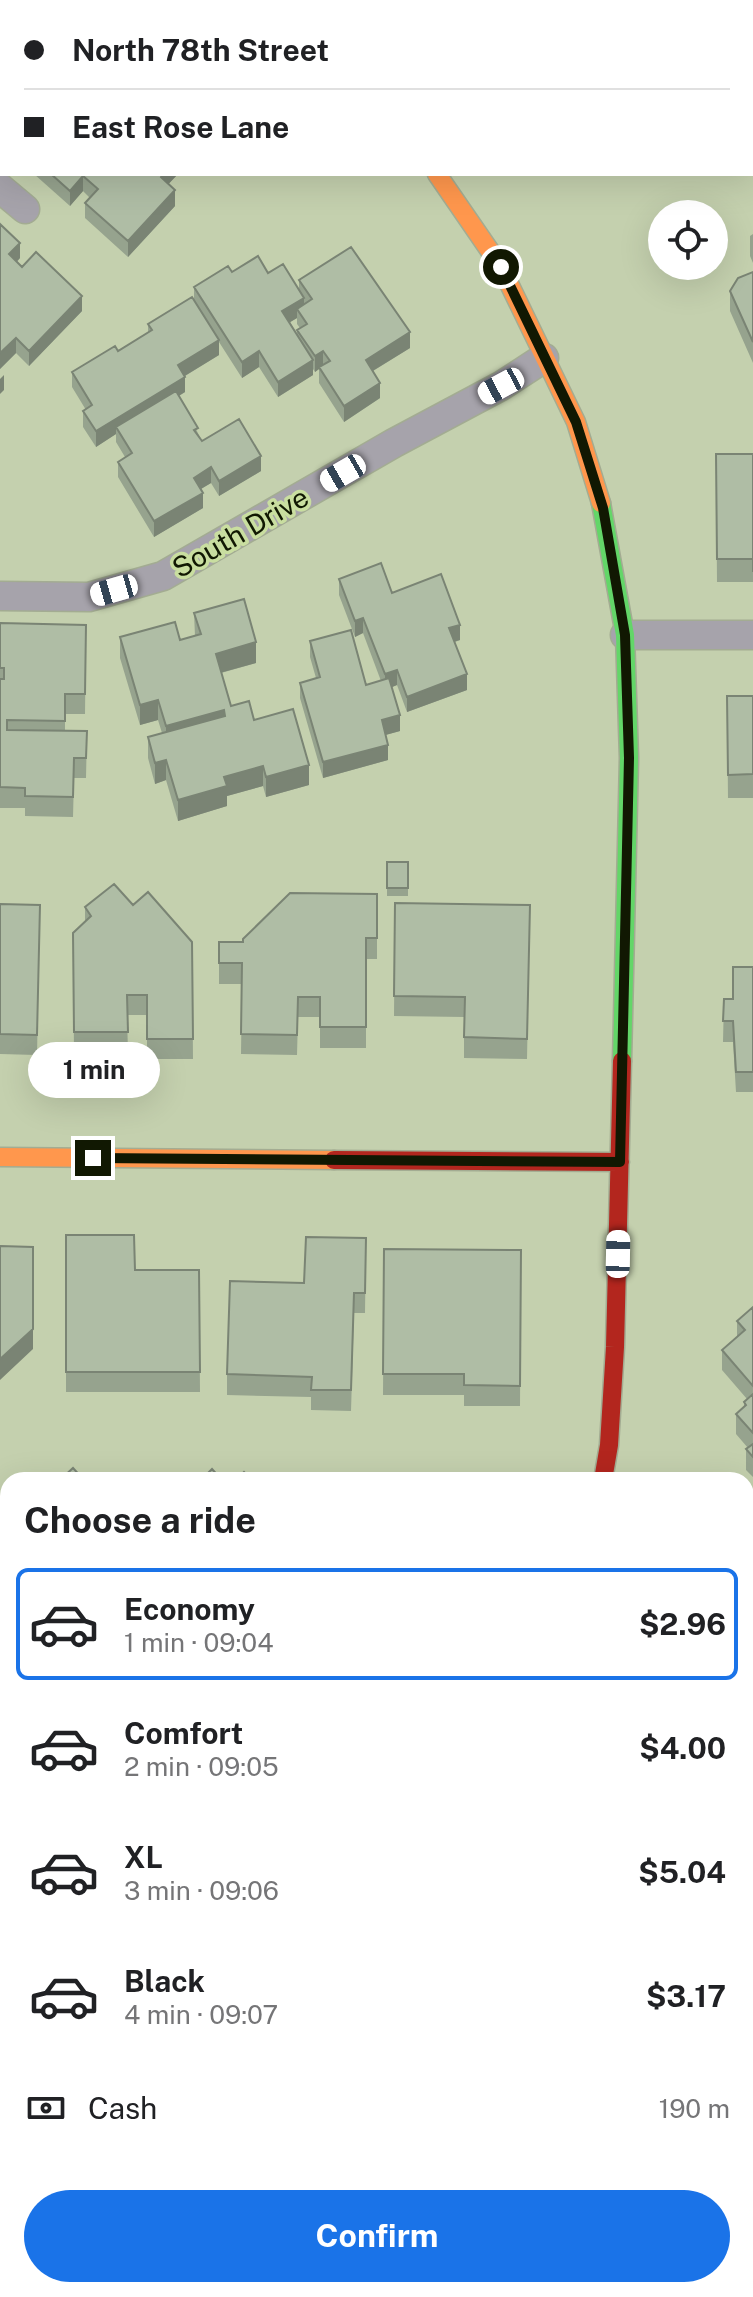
<!DOCTYPE html>
<html lang="en">
<head>
<meta charset="utf-8">
<style>
  body { margin:0; font-family:"Public Sans",sans-serif; background:#f6f6f6; color:#202124; height:100vh; display:flex; flex-direction:column; font-size:30px; white-space:nowrap }
  * { box-sizing:border-box; margin:0 }
  p { font-size:26px; color:#757577 }
  .icon { flex:none; width:44px; height:44px; fill:none; stroke:currentColor; stroke-width:2; stroke-linecap:round; stroke-linejoin:round }
  .map { position:relative; flex:1; overflow:hidden }
  .sheet { position:absolute; left:0px; top:1472px; width:754px; height:826px; display:flex; flex-direction:column; background:#fff; border-radius:24px 24px 0 0; box-shadow:0 8px 32px #0002 }
  .sheet>* { flex:none }
  .banner { position:absolute; left:0px; top:0px; width:754px; height:176px; box-shadow:0 8px 32px #0002; display:grid; align-content:center; height:176px; padding:0 24px; background:#fff }
  .controls { position:absolute; left:648px; top:200px; display:grid; gap:16px }
  .controls a { display:grid; place-items:center; width:80px; height:80px; border-radius:50%; background:#fff; box-shadow:0 8px 32px #0002; font-size:40px }
  .end { position:absolute; width:36px; height:36px; margin:-18px; border:10px solid #111802; background:#fff; box-shadow:0 0 0 4px #fff }
  .from { border-radius:50% }
  .bubble { position:absolute; height:56px; border-radius:28px; background:#fff; box-shadow:0 8px 32px #0002; font-size:26px; font-weight:700; line-height:56px; text-align:center }
  .car { position:absolute; width:24px; height:48px; margin:-24px -12px; border-radius:10px; box-shadow:0 0 6px 2px #0007; background:linear-gradient(#fff 24%,#345 0 40%,#fff 0 76%,#345 0 86%,#fff 0) }
  .banner b { display:flex; align-items:center; gap:28px; height:76px; font-size:30px }
  .banner b+b { border-top:2px solid #e0e0e0 }
  .banner i { width:20px; height:20px; background:#202124 }
  ul { padding:0; list-style:none }
  li { display:flex; align-items:center; gap:24px; height:112px; margin:0 16px 12px; padding:0 8px; border:4px solid transparent; border-radius:12px }
  li div { flex:1 }
  li b { display:block; font-size:30px }
  li em { font-style:normal; font-weight:700 }
  li.current { border-color:#1a73e8 }
  li>.icon { width:72px; height:72px; stroke-width:1.5 }
  h2 { padding:0 24px; font-size:36px; line-height:96px }
  .pay { display:flex; align-items:center; gap:20px; height:88px; padding:0 24px; font-size:30px }
  .pay p { margin-inline-start:auto }
  .cta { display:flex; gap:16px; margin-top:auto; padding:16px 24px }
  .cta a { flex:1; height:92px; border-radius:48px; background:#1a73e8; color:#fff; font-size:32px; font-weight:700; line-height:92px; text-align:center }
  .map>svg:first-child { display:block }
  .lines { fill:none; stroke-linecap:round; stroke-linejoin:round }
  .lane-casing { stroke:#a3ac92; stroke-width:31 }
  .street-casing { stroke:#a3ac92; stroke-width:47 }
  .fast-casing { stroke:#a3ac92; stroke-width:21 }
  .slow-casing { stroke:#a3ac92; stroke-width:21 }
  .jam-casing { stroke:#a3ac92; stroke-width:21 }
  .lane { stroke:#a6a3ab; stroke-width:28 }
  .street { stroke:#a6a3ab; stroke-width:44 }
  .fast { stroke:#63d668; stroke-width:18 }
  .slow { stroke:#ff974d; stroke-width:18 }
  .jam { stroke:#b3261e; stroke-width:18 }
  .wall { fill:#96a38e; fill-rule:evenodd }
  .shaded-wall { fill:#7a8474 }
  .building { fill:#afbda5; stroke:#7a8474; stroke-width:2 }
  .route { stroke:#111802; stroke-width:10 }
  .labels { text-anchor:middle; dominant-baseline:central; stroke-width:7; stroke-linejoin:round; paint-order:stroke }
  .street-label { font-size:28px; fill:#111802; stroke:#c9dea0 }
</style>
</head>
<body>
<div class="map">
<svg width="753" height="2297" viewBox="0 0 753 2297">
  <rect width="100%" height="100%" fill="#c4d0ae"/>
  <g class="lines">
    <defs>
      <path id="lane" d="M743,0L744,2
        M0,188L25,209
        M0,596L89,597L163,576L394,443L501,386L544,358
        M625,635H753"/>
      <path id="street" d="M0,1733H8"/>
      <path id="fast" d="M276,0L278,2
        M601,503L625,635L629,758L622,1061"/>
      <path id="slow" d="M437,174L501,267L576,422L601,503
        M0,1157L334,1160
        M197,2297L199,2290"/>
      <path id="jam" d="M334,1160L620,1162
        M603,1480L609,1445L615,1347L622,1061"/>
    </defs>
    <use href="#lane" class="lane-casing"/>
    <use href="#street" class="street-casing"/>
    <use href="#fast" class="fast-casing"/>
    <use href="#slow" class="slow-casing"/>
    <use href="#jam" class="jam-casing"/>
    <use href="#lane" class="lane"/>
    <use href="#street" class="street"/>
    <use href="#fast" class="fast"/>
    <use href="#slow" class="slow"/>
    <use href="#jam" class="jam"/>
  </g>
  <path class="wall" d="M448,0H665L663,2H448Z
    M2,48V74L0,72V50Z
    M34,174H178L168,184L175,206L128,257L85,218V203L90,198L83,191L70,206Z
    M0,224L20,258L17,262L82,311L29,366L16,353L0,369Z
    M753,234V263L750,256V236Z
    M232,272L268,273L299,290V280L410,348L373,371L380,398L344,422L319,383V369L315,372L313,369V375L278,397L259,367L242,378L219,342V355L185,376V392L179,396L202,441L261,471L219,496L211,483L201,489L203,508L154,537L118,477V462L125,457L116,442V434L96,447L83,427V411L86,410L72,387V372L118,351L148,333V324L194,300V287ZM297,318V324L300,328L297,330V335L290,322Z
    M753,272V363L730,311V291Z
    M716,454H753V595V582H717Z
    M339,579L392,593L460,640L455,642L467,690L407,712L397,685L392,687L400,731L385,735L388,760L323,778L300,698V683L316,678L310,657V641L366,685L381,681L363,633L355,637L339,595Z
    M194,613L256,663L221,673L231,706L254,720L309,785L266,797L263,786L227,796V806L178,821L166,780L155,784L148,758V737L162,733L158,720L140,725L120,658V637L180,640L195,636Z
    M0,623L86,625L85,714H65V731H87L86,778H74L73,817L25,816V808H0Z
    M727,696H753V798H728Z
    M387,862H408V896H387Z
    M377,894V959H366V1048H320V1017H298L297,1055L241,1054L242,984H219V942H243Z
    M395,903L530,905L527,1059L464,1058V1017L394,1016Z
    M0,904L40,905L37,1055L0,1054Z
    M85,907L192,942L193,1059H147V1015H127L128,1053H74L73,933L85,922Z
    M753,967V1092H736L733,1042H723L724,999H733Z
    M66,1235L135,1270H199L200,1392H66Z
    M366,1238L365,1313H354L351,1411L311,1410V1397L227,1395V1374L304,1283Z
    M384,1249L521,1250L520,1406H464V1395H383Z
    M753,1307V1477L746,1470V1449L748,1448L736,1434V1414L744,1407V1402L747,1399L722,1370V1350L737,1337V1321Z
    M8,1501V1633H0V1508Z
    M0,1814L8,1815V1985L0,1984Z
    M753,1908V1967L746,1962V1919Z
    M0,1991L8,1992V2151L0,2150Z
    M0,2163L8,2290H69L60,2297H0Z
    M330,2290H487V2297H330Z"/>
  <path class="shaded-wall" d="M542,0H559V2H540Z
    M642,0H665L663,2H640Z
    M2,22V37L0,39V24Z
    M163,174H178L161,192V177Z
    M83,176V191L70,206V191Z
    M175,190V206L128,257V241Z
    M20,243V258L9,269V254Z
    M82,296V311L29,366V351Z
    M304,298V314L297,309V318L282,327V311Z
    M410,332V348L366,375V360Z
    M16,338V353L0,369V353Z
    M219,340V355L178,380V365Z
    M259,351V367L242,378V362Z
    M323,351V366L315,372V356Z
    M313,360V375L278,397V382Z
    M4,375V390L0,394V379Z
    M185,377V392L119,432L116,427V434L96,447V431Z
    M380,383V398L344,422V406Z
    M261,456V471L219,496V481Z
    M211,467V483L194,493V478Z
    M203,493V508L154,537V521Z
    M363,618V633L355,637V621Z
    M460,625V640L449,643V628Z
    M256,642V663L216,674V654Z
    M397,670V685L385,690V674Z
    M467,674V690L407,712V697Z
    M158,700V720L140,725V705Z
    M224,710V730L166,747V726Z
    M400,715V731L382,736V720Z
    M388,745V760L323,778V762Z
    M166,760V780L155,784V763Z
    M309,765V785L266,797V777Z
    M263,766V786L227,796V806L178,821V800L224,777Z
    M33,1247V1349L0,1380V1359Z
    M749,1829V1849L746,1855V1834Z
    M42,2290H69L60,2297H38V2294Z"/>
  <path class="building" d="M0,0H15L17,2H2V22L0,24Z
    M27,0H124L126,2H29Z
    M468,0H542L540,2H470Z
    M577,0H642L640,2H579Z
    M51,174H163L161,177L175,190L128,241L85,203L98,189L83,176L70,191Z
    M0,224L20,243L9,254L22,267L36,252L82,296L29,351L16,338L0,353Z
    M351,247L410,332L366,360L380,383L344,406L319,367L330,361L323,351L315,356L297,330L307,324L297,309L312,299L299,280Z
    M258,256L268,273L283,264L304,298L282,311L313,360L278,382L259,351L242,362L194,287L228,266L232,272Z
    M753,272V342L730,291L738,278Z
    M192,297L219,340L178,365L185,377L96,431L83,411L92,405L72,372L115,346L118,351L152,330L148,324Z
    M176,391L198,428L194,430L202,441L239,419L261,456L219,481L211,467L194,478L203,493L154,521L118,462L132,453L116,427Z
    M716,454H753V572V559H717Z
    M381,563L392,593L441,574L460,625L449,628L467,674L407,697L397,670L385,674L363,618L355,621L339,579Z
    M244,599L256,642L216,654L231,706L249,701L254,720L293,709L309,765L266,777L263,766L224,777L227,786L178,800L166,760L155,763L148,737L225,716L224,710L166,726L158,700L140,705L120,637L175,622L180,640L201,634L194,613Z
    M0,623L86,625L85,694H65V721L7,720V730L87,731L86,758H74L73,797L25,796V788L0,787V679H4V668H0Z
    M351,630L366,685L389,678L400,715L382,720L388,745L323,762L300,683L320,677L310,641Z
    M727,696H753V774L728,775Z
    M387,862H408V888H387Z
    M114,884L133,905L148,892L192,942L193,1039H147V995H127L128,1032H74L73,933L91,916L85,907Z
    M290,893L377,894V938H366V1027H320V997H298L297,1035L241,1034L242,963H219V942H243V939Z
    M395,903L530,905L527,1039L464,1037L465,997L394,996Z
    M0,904L40,905L37,1035L0,1034Z
    M733,967H753V1072H736L733,1021H723L724,999H733Z
    M66,1235H134L135,1270H199L200,1372H66Z
    M306,1237L366,1238L365,1293H354L351,1390H311L312,1377L227,1374L230,1281L304,1283Z
    M0,1246L33,1247V1329L0,1359Z
    M384,1249L521,1250L520,1386L464,1385V1374H383Z
    M753,1307V1386L722,1350L745,1330L737,1321Z
    M753,1394V1433L736,1414L746,1405L744,1402Z
    M753,1444V1457L746,1449Z
    M73,1468L84,1480H60Z
    M212,1469L222,1480H201Z
    M244,1472L252,1480H236Z
    M348,1476L360,1480H347Z
    M8,1501V1613H0V1508Z
    M0,1814L8,1815V1965L0,1964Z
    M753,1908V1947L746,1942V1919Z
    M0,1991L8,1992V2131L0,2130Z
    M0,2163L8,2164V2290L0,2289Z
    M8,2290H42L38,2294Z
    M332,2290H468L469,2297H333Z
    M519,2290H561L562,2297H520Z"/>
  <g class="lines">
    <path class="route" d="M93,1158L620,1162L629,758L625,635L603,508L576,422L501,267"/>
  </g>
  <g class="labels">
    <g class="street-label">
      <text transform="translate(240 532) rotate(-30)">South Drive</text>
    </g>
  </g>
</svg>
<div class="controls">
<a><svg class="icon" aria-label="locate" viewBox="0 0 24 24"><circle cx="12" cy="12" r="6"/><path d="M12 2v4M12 18v4M2 12h4M18 12h4"/></svg></a>
</div>
<i class="end from" style="left:501px;top:267px"></i>
<i class="end" style="left:93px;top:1158px"></i>
<div class="bubble" style="left:28px;top:1042px;width:132px">1 min</div>
<i class="car" style="left:501px;top:386px;rotate:242deg"></i>
<i class="car" style="left:343px;top:473px;rotate:240deg"></i>
<i class="car" style="left:114px;top:590px;rotate:254deg"></i>
<i class="car" style="left:618px;top:1254px;rotate:1deg"></i>
<div class="banner">
<b><i class="from"></i>North 78th Street</b>
<b><i></i>East Rose Lane</b>
</div>
<section class="sheet">
<h2>Choose a ride</h2>
<ul>
<li class="current"><svg class="icon" aria-label="car" viewBox="0 0 24 24"><path d="M5 17H2v-5l4-1 3-4h7l3 4 3 1v5h-3M9 17h6M6 11h13"/><circle cx="7" cy="17" r="2"/><circle cx="17" cy="17" r="2"/></svg><div><b>Economy</b><p>1 min · 09:04</p></div><em>$2.96</em></li>
<li><svg class="icon" aria-label="car" viewBox="0 0 24 24"><path d="M5 17H2v-5l4-1 3-4h7l3 4 3 1v5h-3M9 17h6M6 11h13"/><circle cx="7" cy="17" r="2"/><circle cx="17" cy="17" r="2"/></svg><div><b>Comfort</b><p>2 min · 09:05</p></div><em>$4.00</em></li>
<li><svg class="icon" aria-label="car" viewBox="0 0 24 24"><path d="M5 17H2v-5l4-1 3-4h7l3 4 3 1v5h-3M9 17h6M6 11h13"/><circle cx="7" cy="17" r="2"/><circle cx="17" cy="17" r="2"/></svg><div><b>XL</b><p>3 min · 09:06</p></div><em>$5.04</em></li>
<li><svg class="icon" aria-label="car" viewBox="0 0 24 24"><path d="M5 17H2v-5l4-1 3-4h7l3 4 3 1v5h-3M9 17h6M6 11h13"/><circle cx="7" cy="17" r="2"/><circle cx="17" cy="17" r="2"/></svg><div><b>Black</b><p>4 min · 09:07</p></div><em>$3.17</em></li>
</ul>
<div class="pay"><svg class="icon" aria-label="cash" viewBox="0 0 24 24"><path d="M3 7h18v10H3z"/><circle cx="12" cy="12" r="2"/></svg>Cash<p>190 m</p></div>
<div class="cta"><a>Confirm</a></div>
</section>
</div>
</body>
</html>
